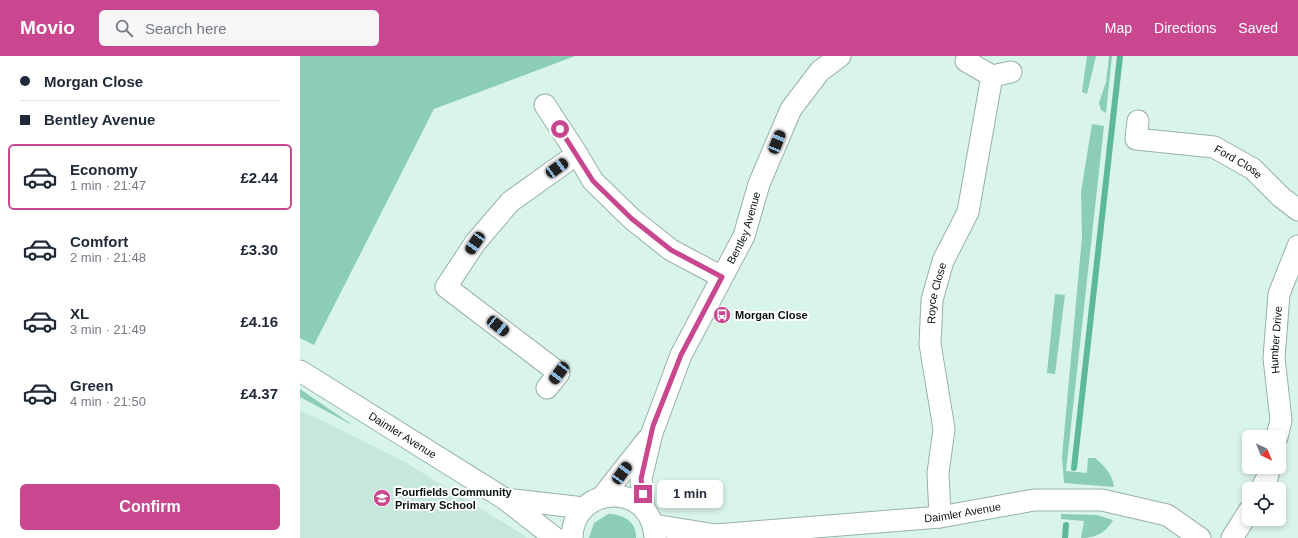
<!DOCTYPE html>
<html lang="en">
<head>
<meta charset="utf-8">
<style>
  body { margin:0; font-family:Arial,sans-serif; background:#f6f6f7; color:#1f2937; height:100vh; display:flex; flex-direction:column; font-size:15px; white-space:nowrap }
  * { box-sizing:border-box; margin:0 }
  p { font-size:13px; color:#747a83 }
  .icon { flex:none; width:22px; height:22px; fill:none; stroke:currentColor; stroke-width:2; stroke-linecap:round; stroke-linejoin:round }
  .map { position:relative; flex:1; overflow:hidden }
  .panel { display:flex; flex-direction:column; background:#fff; width:300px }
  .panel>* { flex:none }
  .guide { display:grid; align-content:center; height:88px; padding:0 20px; background:#fff }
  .needle { width:26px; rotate:137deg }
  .fabs { position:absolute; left:942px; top:374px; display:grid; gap:8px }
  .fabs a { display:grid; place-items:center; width:44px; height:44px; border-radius:6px; background:#fff; box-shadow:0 2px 6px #0003; font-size:20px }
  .end { position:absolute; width:18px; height:18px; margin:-9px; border:5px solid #c8478f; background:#fff; box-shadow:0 0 0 2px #fff }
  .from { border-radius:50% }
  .bubble { position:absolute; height:28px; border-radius:6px; background:#fff; box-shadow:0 2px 6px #0003; font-size:13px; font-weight:700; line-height:28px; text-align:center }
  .car { position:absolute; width:12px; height:24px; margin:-12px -6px; border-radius:5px; box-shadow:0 0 3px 1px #0007; background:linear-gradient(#222 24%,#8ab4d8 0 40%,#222 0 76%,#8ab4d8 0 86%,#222 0) }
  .guide b { display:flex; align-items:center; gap:14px; height:38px; font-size:15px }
  .guide b+b { border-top:1px solid #e0e1e3 }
  .guide i { width:10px; height:10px; background:#1f2937 }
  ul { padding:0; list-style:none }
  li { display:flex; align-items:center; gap:12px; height:66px; margin:0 8px 6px; padding:0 12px; border:2px solid transparent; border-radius:6px }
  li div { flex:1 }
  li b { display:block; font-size:15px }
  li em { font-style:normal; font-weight:700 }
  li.current { border-color:#c8478f }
  li>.icon { width:36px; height:36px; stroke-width:1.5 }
  .cta { display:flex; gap:8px; margin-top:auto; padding:8px 20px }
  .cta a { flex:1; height:46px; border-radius:6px; background:#c8478f; color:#fff; font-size:16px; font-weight:700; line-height:46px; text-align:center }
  header { display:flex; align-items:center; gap:24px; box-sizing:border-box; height:56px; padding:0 20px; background:#c8478f; color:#fff }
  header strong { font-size:19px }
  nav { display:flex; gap:22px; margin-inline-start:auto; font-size:14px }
  .search { width:280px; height:36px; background:#f6f6f7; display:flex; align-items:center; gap:10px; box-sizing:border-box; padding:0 14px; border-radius:6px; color:#747a83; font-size:15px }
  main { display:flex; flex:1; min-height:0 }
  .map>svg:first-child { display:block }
  .built { fill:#c5e8da }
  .green { fill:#8bcdb5 }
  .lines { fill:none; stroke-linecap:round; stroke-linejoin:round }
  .stream { stroke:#5eb89a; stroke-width:6 }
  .minor-casing { stroke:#98b1a7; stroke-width:23 }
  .minor { stroke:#fff; stroke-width:21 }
  .route { stroke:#c8478f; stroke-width:5 }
  .labels { text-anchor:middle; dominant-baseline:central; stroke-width:4; stroke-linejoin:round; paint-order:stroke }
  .street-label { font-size:11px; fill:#08110d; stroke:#fff }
  .poi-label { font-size:11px; font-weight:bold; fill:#08110d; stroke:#fff; text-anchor:start }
</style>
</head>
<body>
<header>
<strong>Movio</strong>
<div class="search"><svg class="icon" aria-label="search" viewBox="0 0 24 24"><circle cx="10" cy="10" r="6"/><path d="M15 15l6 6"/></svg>Search here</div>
<nav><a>Map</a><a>Directions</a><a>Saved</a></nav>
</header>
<main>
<section class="panel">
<div class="guide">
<b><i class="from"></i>Morgan Close</b>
<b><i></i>Bentley Avenue</b>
</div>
<ul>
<li class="current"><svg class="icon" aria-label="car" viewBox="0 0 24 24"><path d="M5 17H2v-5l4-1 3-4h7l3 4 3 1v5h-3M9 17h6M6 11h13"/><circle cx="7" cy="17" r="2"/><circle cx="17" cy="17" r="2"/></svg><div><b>Economy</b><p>1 min · 21:47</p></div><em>£2.44</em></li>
<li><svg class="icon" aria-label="car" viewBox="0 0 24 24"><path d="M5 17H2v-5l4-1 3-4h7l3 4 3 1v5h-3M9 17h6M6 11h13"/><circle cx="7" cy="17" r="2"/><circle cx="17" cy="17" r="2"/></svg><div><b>Comfort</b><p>2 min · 21:48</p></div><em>£3.30</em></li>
<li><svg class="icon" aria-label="car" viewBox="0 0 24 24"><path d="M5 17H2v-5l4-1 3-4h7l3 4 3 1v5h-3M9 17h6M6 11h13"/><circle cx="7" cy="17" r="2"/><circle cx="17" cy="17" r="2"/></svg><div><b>XL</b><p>3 min · 21:49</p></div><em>£4.16</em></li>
<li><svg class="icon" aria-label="car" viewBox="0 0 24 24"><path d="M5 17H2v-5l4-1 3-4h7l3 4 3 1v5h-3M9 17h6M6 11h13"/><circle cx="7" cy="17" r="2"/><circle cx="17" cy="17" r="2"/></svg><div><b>Green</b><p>4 min · 21:50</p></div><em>£4.37</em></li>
</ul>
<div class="cta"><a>Confirm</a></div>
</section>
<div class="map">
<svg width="998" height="482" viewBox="0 0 998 482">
  <rect width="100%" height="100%" fill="#d9f4e9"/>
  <path class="built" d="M0,354L105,406L222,478L226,482H0Z"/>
  <path class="green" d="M0,0H275L134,53L14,289L0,282Z
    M787,0H796L787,38L782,36Z
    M809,0H812L806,57L801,54L799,47L806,26Z
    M792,68L804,70L766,415L787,417L788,402H795C805,411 812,417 814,431L764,427L762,401L782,181L781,136Z
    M755,238L765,239L755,318L747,317Z
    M0,333L54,370L0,341Z
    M308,458C323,458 337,466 336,482H289L294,467Z
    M761,458L797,459L813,464C806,477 795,482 781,482L784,465L761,463Z"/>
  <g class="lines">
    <path class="stream" d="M774,412L820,0
      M765,482L766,469"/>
    <defs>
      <g id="minor">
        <path d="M692,20L711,16"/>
        <path d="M245,49L277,98"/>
        <path id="s1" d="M838,65L836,83L914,91L953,113L981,141L998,154"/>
        <path id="s2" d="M0,315L205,443L255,482"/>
        <path d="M247,332L259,317L146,231L175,187L210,146L277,98L293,125L332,163L371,194L422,221"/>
        <path id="s3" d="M977,381L981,364L974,302L979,238L998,190"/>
        <path d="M961,433L967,422L970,411"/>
        <path d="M302,441L347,384"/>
        <path d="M206,443L284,452"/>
        <path id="s4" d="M344,452L341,423L352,377L381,299L444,180L459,128L491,53L520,15L540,0"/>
        <path id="s5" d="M640,461L638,417L644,373L630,288L632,244L643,205L668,156L692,20L666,5"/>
        <path d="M354,469L416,479"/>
        <path d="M272,482C272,430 351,422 355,482"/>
        <path id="s6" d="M402,482L416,479L640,461L734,444H802L867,459L900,482"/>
        <path d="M932,482L949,455"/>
      </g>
    </defs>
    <use href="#minor" class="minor-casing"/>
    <use href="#minor" class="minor"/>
  </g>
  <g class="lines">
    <path class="route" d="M260,73L293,125L332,163L371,194L422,221L381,299L353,370L341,423L343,438"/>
  </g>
  <defs>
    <symbol id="bus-disc" viewBox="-11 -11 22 22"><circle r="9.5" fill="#c8478f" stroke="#fff"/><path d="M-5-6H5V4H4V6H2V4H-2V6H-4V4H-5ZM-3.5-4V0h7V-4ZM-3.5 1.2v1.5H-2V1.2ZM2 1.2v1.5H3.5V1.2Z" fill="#fff"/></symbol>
    <symbol id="school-disc" viewBox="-11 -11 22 22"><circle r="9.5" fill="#c8478f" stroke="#fff"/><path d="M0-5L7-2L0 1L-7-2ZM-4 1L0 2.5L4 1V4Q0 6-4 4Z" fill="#fff"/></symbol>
  </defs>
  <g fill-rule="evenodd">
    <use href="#bus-disc" x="412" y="249" width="20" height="20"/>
    <use href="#school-disc" x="72" y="432" width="20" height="20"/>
  </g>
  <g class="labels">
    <g class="street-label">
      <text stroke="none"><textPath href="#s1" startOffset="125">Ford Close</textPath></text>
      <text stroke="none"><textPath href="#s4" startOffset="302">Bentley Avenue</textPath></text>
      <text stroke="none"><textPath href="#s5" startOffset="226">Royce Close</textPath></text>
      <text stroke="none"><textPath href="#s3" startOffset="98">Humber Drive</textPath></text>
      <text stroke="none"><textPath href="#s2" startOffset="121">Daimler Avenue</textPath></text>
      <text stroke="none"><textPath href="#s6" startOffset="262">Daimler Avenue</textPath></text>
    </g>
    <g class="poi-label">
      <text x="435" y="259">Morgan Close</text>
      <text x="95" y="436">Fourfields Community<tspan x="95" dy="13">Primary School</tspan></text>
    </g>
  </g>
</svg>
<div class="fabs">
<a><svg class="needle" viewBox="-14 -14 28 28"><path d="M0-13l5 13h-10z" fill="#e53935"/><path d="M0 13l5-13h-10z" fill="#747a83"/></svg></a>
<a><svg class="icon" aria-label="locate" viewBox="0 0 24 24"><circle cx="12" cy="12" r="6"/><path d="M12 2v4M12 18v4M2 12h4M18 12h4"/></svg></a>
</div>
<i class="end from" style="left:260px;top:73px"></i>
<i class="end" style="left:343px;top:438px"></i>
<div class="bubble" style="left:357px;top:424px;width:66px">1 min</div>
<i class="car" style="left:477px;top:86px;rotate:22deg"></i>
<i class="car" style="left:257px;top:112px;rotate:54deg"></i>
<i class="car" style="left:175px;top:187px;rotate:214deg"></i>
<i class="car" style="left:198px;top:270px;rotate:129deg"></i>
<i class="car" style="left:259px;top:317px;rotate:217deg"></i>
<i class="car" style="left:322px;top:417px;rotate:36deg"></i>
</div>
</main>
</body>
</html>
